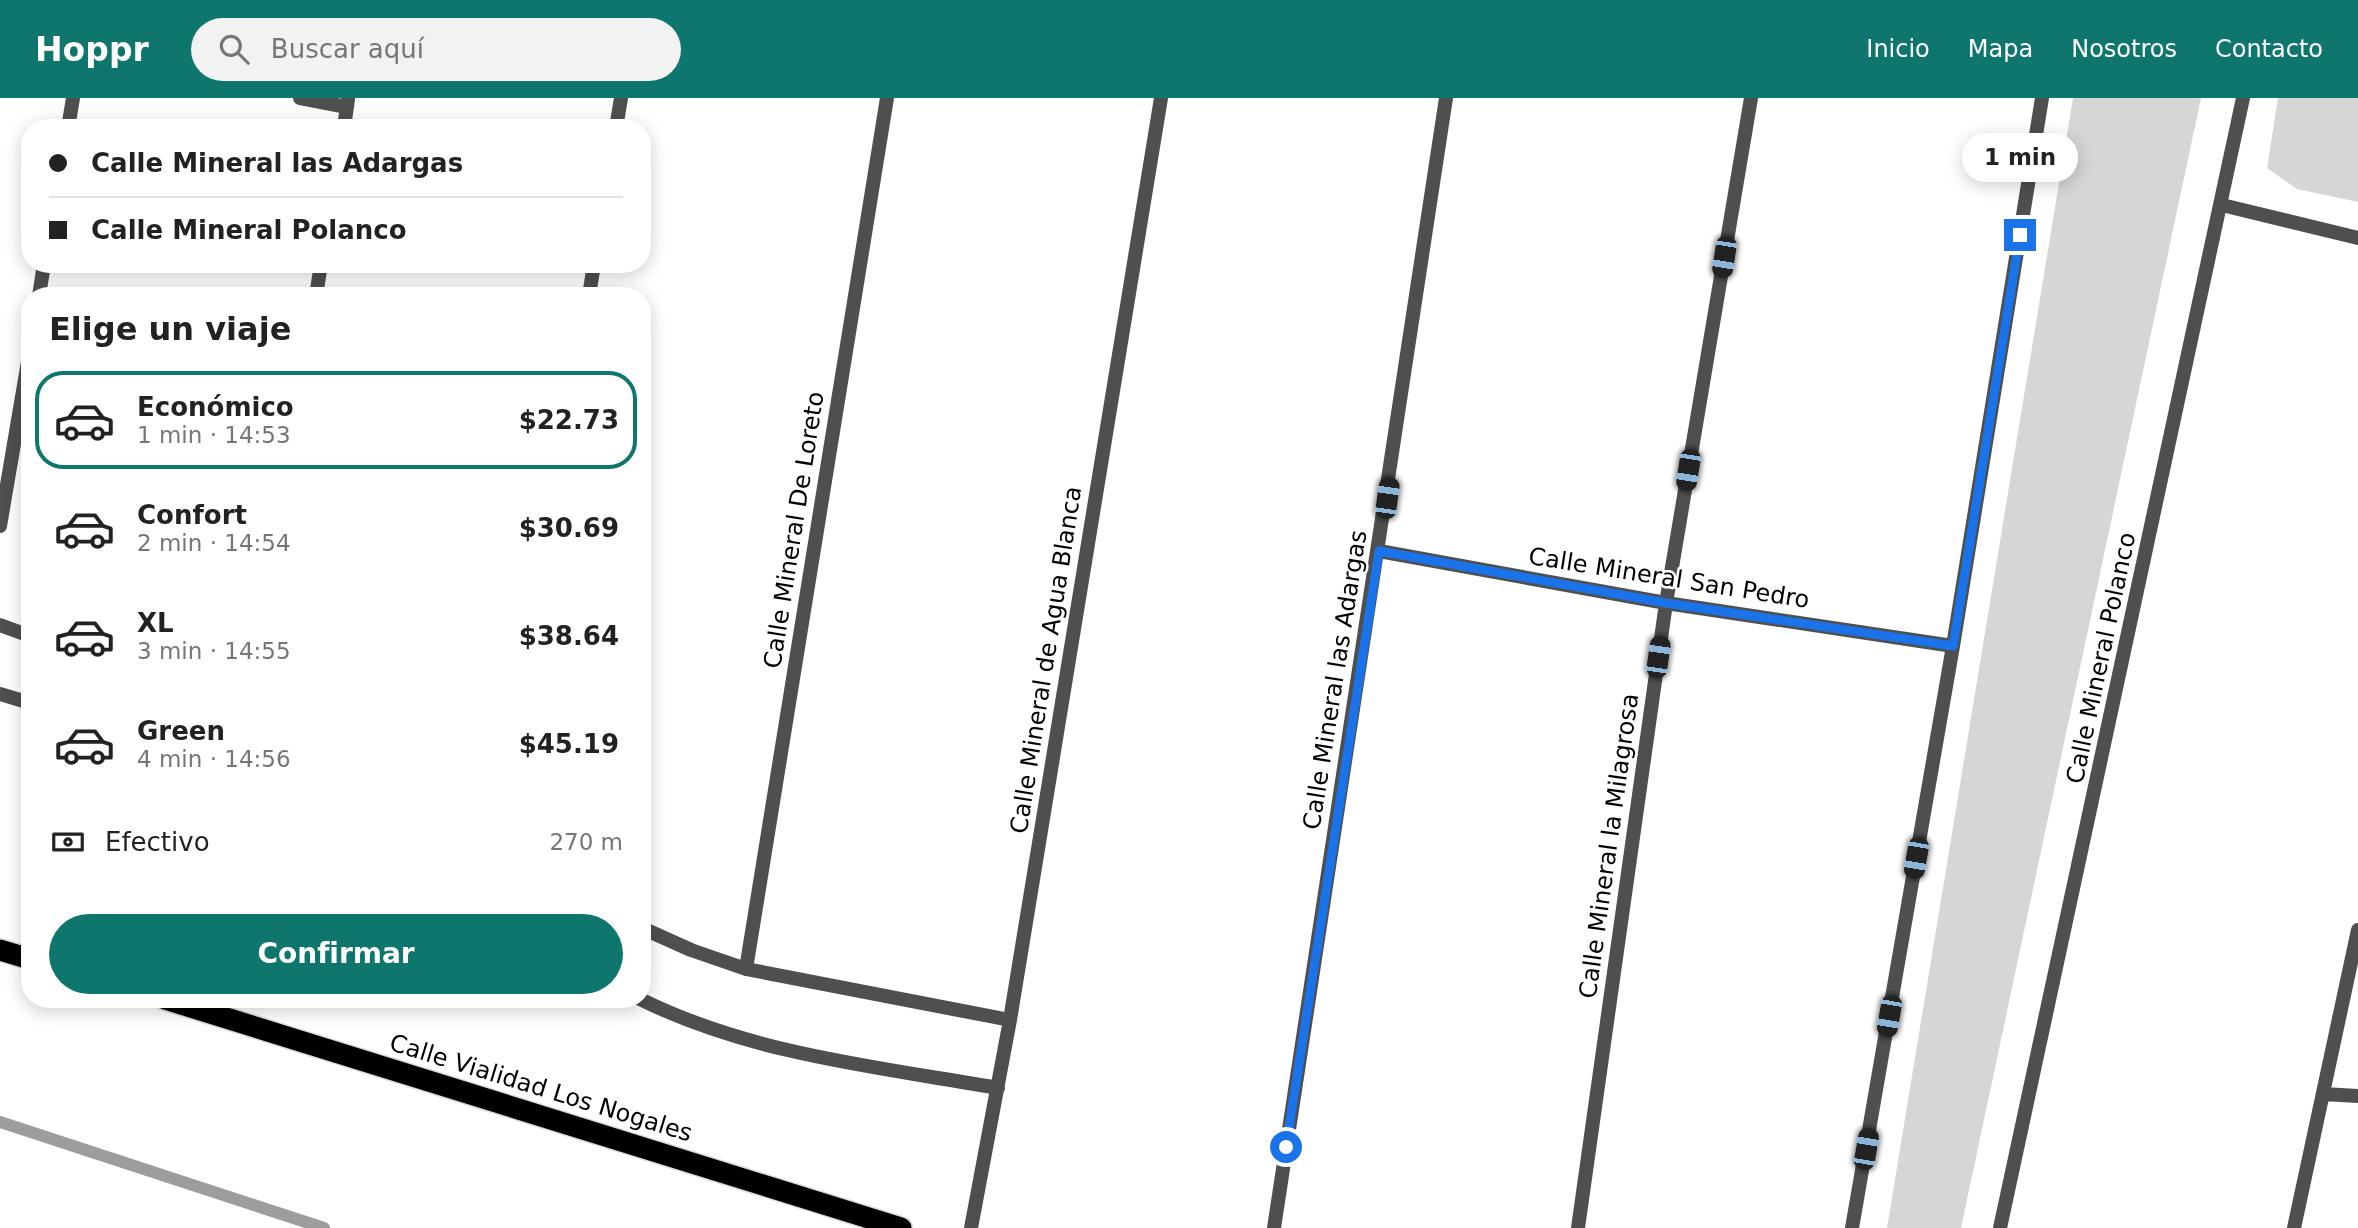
<!DOCTYPE html>
<html lang="es">
<head>
<meta charset="utf-8">
<style>
  body { margin:0; font-family:"DejaVu Sans",sans-serif; background:#f2f2f2; color:#222; height:100vh; display:flex; flex-direction:column; font-size:26px; white-space:nowrap }
  * { box-sizing:border-box; margin:0 }
  p { font-size:23px; color:#767676 }
  .icon { flex:none; width:38px; height:38px; fill:none; stroke:currentColor; stroke-width:2; stroke-linecap:round; stroke-linejoin:round }
  .map { position:relative; flex:1; overflow:hidden }
  .details { position:absolute; left:21px; top:189px; width:630px; height:721px; display:flex; flex-direction:column; background:#fff; border-radius:28px; box-shadow:0 4px 18px #0003 }
  .details>* { flex:none }
  .top-card { position:absolute; left:21px; top:21px; width:630px; height:154px; border-radius:28px; box-shadow:0 4px 18px #0003; display:grid; align-content:center; height:154px; padding:0 28px; background:#fff }
  .end { position:absolute; width:32px; height:32px; margin:-16px; border:9px solid #1a73e8; background:#fff; box-shadow:0 0 0 4px #fff }
  .from { border-radius:50% }
  .bubble { position:absolute; height:49px; border-radius:24px; background:#fff; box-shadow:0 4px 18px #0003; font-size:23px; font-weight:700; line-height:49px; text-align:center }
  .car { position:absolute; width:21px; height:42px; margin:-21px -10px; border-radius:9px; box-shadow:0 0 5px 2px #0007; background:linear-gradient(#222 24%,#8ab4d8 0 40%,#222 0 76%,#8ab4d8 0 86%,#222 0) }
  .top-card b { display:flex; align-items:center; gap:24px; height:66px; font-size:26px }
  .top-card b+b { border-top:2px solid #e0e0e0 }
  .top-card i { width:18px; height:18px; background:#222 }
  ul { padding:0; list-style:none }
  li { display:flex; align-items:center; gap:21px; height:98px; margin:0 14px 10px; padding:0 14px; border:4px solid transparent; border-radius:28px }
  li div { flex:1 }
  li b { display:block; font-size:26px }
  li em { font-style:normal; font-weight:700 }
  li.active { border-color:#0f766e }
  li>.icon { width:63px; height:63px; stroke-width:1.5 }
  h2 { padding:0 28px; font-size:32px; line-height:84px }
  .pay { display:flex; align-items:center; gap:18px; height:77px; padding:0 28px; font-size:26px }
  .pay p { margin-inline-start:auto }
  .primary-button { display:flex; gap:14px; margin-top:auto; padding:14px 28px }
  .primary-button a { flex:1; height:80px; border-radius:42px; background:#0f766e; color:#fff; font-size:28px; font-weight:700; line-height:80px; text-align:center }
  header { display:flex; align-items:center; gap:42px; box-sizing:border-box; height:98px; padding:0 35px; background:#0f766e; color:#fff }
  header strong { font-size:33px }
  nav { display:flex; gap:38px; margin-inline-start:auto; font-size:24px }
  .search { width:490px; height:63px; background:#f2f2f2; display:flex; align-items:center; gap:18px; box-sizing:border-box; padding:0 24px; border-radius:38px; color:#767676; font-size:26px }
  .map>svg:first-child { display:block }
  .green { fill:#d6d6d6 }
  .lines { fill:none; stroke-linecap:round; stroke-linejoin:round }
  .stream { stroke:#9d9d9d; stroke-width:12 }
  .highway-casing { stroke:#dbdbdb; stroke-width:24 }
  .street { stroke:#4f4f4f; stroke-width:14 }
  .highway { stroke:#000; stroke-width:21 }
  .route { stroke:#1a73e8; stroke-width:9 }
  .labels { text-anchor:middle; dominant-baseline:central; stroke-width:5; stroke-linejoin:round; paint-order:stroke }
  .street-label { font-size:24px; fill:#000; stroke:#fff }
</style>
</head>
<body>
<header>
<strong>Hoppr</strong>
<div class="search"><svg class="icon" aria-label="search" viewBox="0 0 24 24"><circle cx="10" cy="10" r="6"/><path d="M15 15l6 6"/></svg>Buscar aquí</div>
<nav><a>Inicio</a><a>Mapa</a><a>Nosotros</a><a>Contacto</a></nav>
</header>
<div class="map">
<svg width="2358" height="1130" viewBox="0 0 2358 1130">
  <rect width="100%" height="100%" fill="#fff"/>
  <path class="green" d="M2073,0H2201L1961,1130H1887Z
    M2278,0H2358V104L2297,91L2267,70Z"/>
  <g class="lines">
    <path class="stream" d="M0,1024L324,1130"/>
    <defs>
      <path id="highway" d="M0,852L30,861
        M165,901L901,1130"/>
    </defs>
    <use href="#highway" class="highway-casing"/>
    <path class="street" d="M300,0L347,9
      M68,30L73,0
      M344,30L348,1
      M616,30L621,0
      M2222,107L2358,140
      M39,198L44,166
      M316,198L321,166
      M589,198L594,166
      M0,428L30,252
      M1379,453L1666,505L1953,548
      M0,527L30,538
      M0,596L30,605
      M642,830L691,852L746,871L1010,922
      M746,871L887,0
      M640,901C751,956 877,969 998,990
      M2323,996L2358,998
      M971,1130L1010,922L1161,0
      M1274,1130L1446,0
      M1578,1130L1666,505L1751,0
      M1852,1130L1953,548L2042,0
      M2000,1130L2243,0
      M2294,1130L2358,832"/>
    <use href="#highway" class="highway"/>
  </g>
  <g class="lines">
    <path class="route" d="M1286,1049L1379,453L1666,505L1953,548L2020,137"/>
  </g>
  <g class="labels">
    <g class="street-label">
      <text transform="translate(794 432) rotate(-81)">Calle Mineral De Loreto</text>
      <text transform="translate(1669 480) rotate(9)">Calle Mineral San Pedro</text>
      <text transform="translate(2101 560) rotate(-78)">Calle Mineral Polanco</text>
      <text transform="translate(1046 562) rotate(-81)">Calle Mineral de Agua Blanca</text>
      <text transform="translate(1335 582) rotate(-81)">Calle Mineral las Adargas</text>
      <text transform="translate(1609 748) rotate(-82)">Calle Mineral la Milagrosa</text>
      <text transform="translate(541 990) rotate(17)">Calle Vialidad Los Nogales</text>
    </g>
  </g>
</svg>
<i class="end from" style="left:1286px;top:1049px"></i>
<i class="end" style="left:2020px;top:137px"></i>
<div class="bubble" style="left:1962px;top:35px;width:116px">1 min</div>
<i class="car" style="left:1724px;top:159px;rotate:189deg"></i>
<i class="car" style="left:1688px;top:372px;rotate:189deg"></i>
<i class="car" style="left:1387px;top:400px;rotate:8deg"></i>
<i class="car" style="left:1658px;top:559px;rotate:8deg"></i>
<i class="car" style="left:1916px;top:760px;rotate:190deg"></i>
<i class="car" style="left:1889px;top:918px;rotate:190deg"></i>
<i class="car" style="left:1866px;top:1051px;rotate:10deg"></i>
<div class="top-card">
<b><i class="from"></i>Calle Mineral las Adargas</b>
<b><i></i>Calle Mineral Polanco</b>
</div>
<section class="details">
<h2>Elige un viaje</h2>
<ul>
<li class="active"><svg class="icon" aria-label="car" viewBox="0 0 24 24"><path d="M5 17H2v-5l4-1 3-4h7l3 4 3 1v5h-3M9 17h6M6 11h13"/><circle cx="7" cy="17" r="2"/><circle cx="17" cy="17" r="2"/></svg><div><b>Económico</b><p>1 min · 14:53</p></div><em>$22.73</em></li>
<li><svg class="icon" aria-label="car" viewBox="0 0 24 24"><path d="M5 17H2v-5l4-1 3-4h7l3 4 3 1v5h-3M9 17h6M6 11h13"/><circle cx="7" cy="17" r="2"/><circle cx="17" cy="17" r="2"/></svg><div><b>Confort</b><p>2 min · 14:54</p></div><em>$30.69</em></li>
<li><svg class="icon" aria-label="car" viewBox="0 0 24 24"><path d="M5 17H2v-5l4-1 3-4h7l3 4 3 1v5h-3M9 17h6M6 11h13"/><circle cx="7" cy="17" r="2"/><circle cx="17" cy="17" r="2"/></svg><div><b>XL</b><p>3 min · 14:55</p></div><em>$38.64</em></li>
<li><svg class="icon" aria-label="car" viewBox="0 0 24 24"><path d="M5 17H2v-5l4-1 3-4h7l3 4 3 1v5h-3M9 17h6M6 11h13"/><circle cx="7" cy="17" r="2"/><circle cx="17" cy="17" r="2"/></svg><div><b>Green</b><p>4 min · 14:56</p></div><em>$45.19</em></li>
</ul>
<div class="pay"><svg class="icon" aria-label="cash" viewBox="0 0 24 24"><path d="M3 7h18v10H3z"/><circle cx="12" cy="12" r="2"/></svg>Efectivo<p>270 m</p></div>
<div class="primary-button"><a>Confirmar</a></div>
</section>
</div>
</body>
</html>
